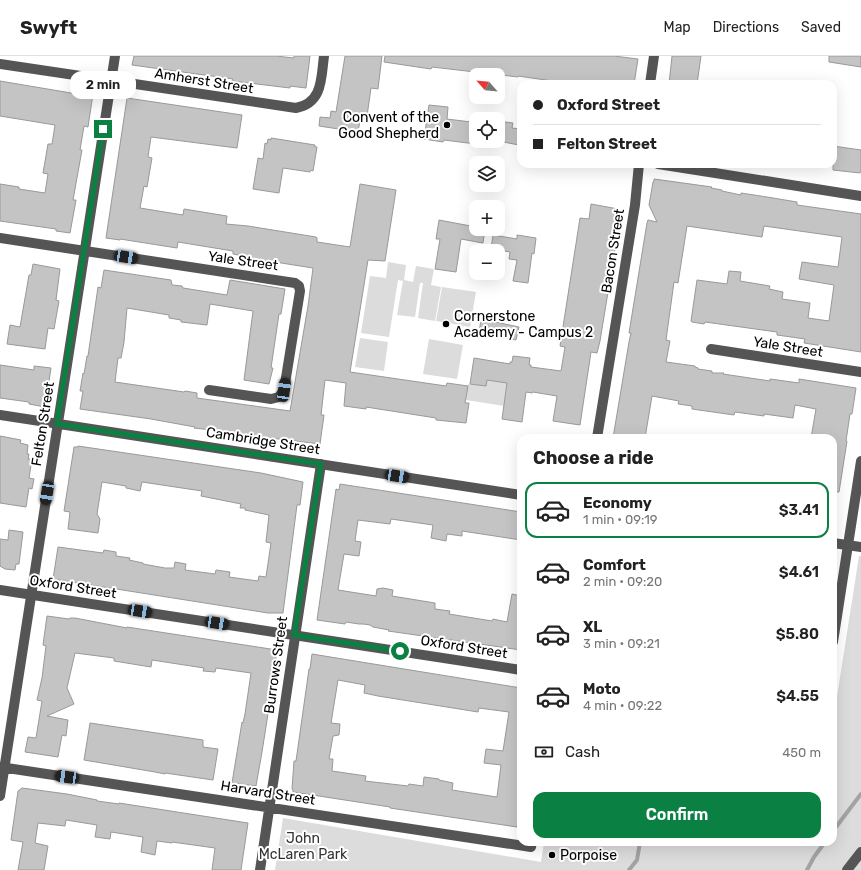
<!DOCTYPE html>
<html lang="en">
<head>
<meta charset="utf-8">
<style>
  body { margin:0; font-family:Rubik,sans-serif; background:#f2f2f2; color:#222; height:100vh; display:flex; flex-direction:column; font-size:15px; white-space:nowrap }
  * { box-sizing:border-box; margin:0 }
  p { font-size:13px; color:#767676 }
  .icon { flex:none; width:22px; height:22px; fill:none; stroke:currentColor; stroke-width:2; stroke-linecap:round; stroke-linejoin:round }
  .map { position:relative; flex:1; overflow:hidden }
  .drawer { position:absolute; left:517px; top:378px; width:320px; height:412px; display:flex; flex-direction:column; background:#fff; border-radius:12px; box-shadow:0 4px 16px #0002 }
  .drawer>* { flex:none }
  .banner { position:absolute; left:517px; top:24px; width:320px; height:88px; border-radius:12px; box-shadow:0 4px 16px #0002; display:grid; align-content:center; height:88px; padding:0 16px; background:#fff }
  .needle { width:26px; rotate:297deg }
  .fabs { position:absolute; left:469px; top:12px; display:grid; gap:8px }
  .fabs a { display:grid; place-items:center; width:36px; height:36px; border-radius:8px; background:#fff; box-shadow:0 4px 16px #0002; font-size:20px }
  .end { position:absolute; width:18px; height:18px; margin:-9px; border:5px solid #0b8043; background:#fff; box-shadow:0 0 0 2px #fff }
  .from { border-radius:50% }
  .bubble { position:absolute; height:28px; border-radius:12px; background:#fff; box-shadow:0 4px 16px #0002; font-size:13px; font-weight:600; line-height:28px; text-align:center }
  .car { position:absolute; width:12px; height:24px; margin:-12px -6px; border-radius:5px; box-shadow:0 0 3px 1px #0007; background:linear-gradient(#222 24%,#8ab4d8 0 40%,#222 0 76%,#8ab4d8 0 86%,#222 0) }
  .banner b { display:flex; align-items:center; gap:14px; height:38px; font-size:15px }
  .banner b+b { border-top:1px solid #e0e0e0 }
  .banner i { width:10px; height:10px; background:#222 }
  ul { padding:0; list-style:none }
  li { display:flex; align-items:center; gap:12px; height:56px; margin:0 8px 6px; padding:0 8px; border:2px solid transparent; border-radius:12px }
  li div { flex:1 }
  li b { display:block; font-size:15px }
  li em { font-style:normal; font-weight:600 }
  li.on { border-color:#0b8043 }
  li>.icon { width:36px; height:36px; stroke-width:1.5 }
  h2 { padding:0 16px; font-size:18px; line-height:48px }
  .pay { display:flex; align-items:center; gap:10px; height:44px; padding:0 16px; font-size:15px }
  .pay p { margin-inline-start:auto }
  .primary-button { display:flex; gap:8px; margin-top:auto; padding:8px 16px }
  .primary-button a { flex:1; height:46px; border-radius:12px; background:#0b8043; color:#fff; font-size:16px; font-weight:600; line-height:46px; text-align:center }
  header { display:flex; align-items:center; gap:24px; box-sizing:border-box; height:56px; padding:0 20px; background:#fff; border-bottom:1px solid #e0e0e0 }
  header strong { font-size:19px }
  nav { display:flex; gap:22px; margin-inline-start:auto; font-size:14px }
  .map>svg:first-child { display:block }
  .green { fill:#dcdcdc }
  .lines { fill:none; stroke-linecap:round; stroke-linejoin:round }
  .stream { stroke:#a3a3a3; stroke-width:4 }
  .building { fill:#c4c4c4; stroke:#999; fill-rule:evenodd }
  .minor { stroke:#555; stroke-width:10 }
  .route { stroke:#0b8043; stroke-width:5 }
  .poi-dot { fill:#000; stroke:#fff; stroke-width:1.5 }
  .labels { text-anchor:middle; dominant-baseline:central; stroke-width:4; stroke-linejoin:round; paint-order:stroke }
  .street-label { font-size:14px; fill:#000; stroke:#fff }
  .poi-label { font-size:14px; fill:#000; stroke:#fff; text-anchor:start }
  .park-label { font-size:14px; fill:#333; stroke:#fff }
</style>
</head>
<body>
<header>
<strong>Swyft</strong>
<nav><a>Map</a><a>Directions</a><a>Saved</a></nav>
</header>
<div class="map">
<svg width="861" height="814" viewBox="0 0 861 814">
  <rect width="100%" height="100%" fill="#fff"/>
  <path class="green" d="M388,206L406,209L404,224L413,226L416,210L434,213L431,229L441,231L435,265L418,262L423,227H420L415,261L397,259L403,225L398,224L389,281L361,277L370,220L386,222Z
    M442,231L476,236L470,271L436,265Z
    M360,282L388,286L384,315L355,311Z
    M429,283L463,289L457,323L423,318Z
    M487,324L507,327L504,350L466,344L468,328L486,330Z
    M859,500H861V814H275L283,762L541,806L544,786H833V666Z"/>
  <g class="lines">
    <path class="stream" d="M833,775L861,738
      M629,814L637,804L640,786
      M807,814L814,801L825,786"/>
  </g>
  <path class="building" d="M134,0H276L294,2V0H310L306,32L290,30V32L232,25L233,23L132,9Z
    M345,0H382L378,33L371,32L367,60L361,59L358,76L319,70L320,61L330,62L331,55L336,56Z
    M385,0H614L638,3L634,28H573L518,20V21L432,11L431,13L384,6Z
    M672,0H701L697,28H669Z
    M829,0H861V11L829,6Z
    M0,25L77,38V36L93,38L88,71L84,70L80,94H82L73,144H76L70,177L56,175V173L0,165V128L19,131V133L45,137L48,118L43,117L48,88H52L55,69L0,60Z
    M127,42L242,59L237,92L151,81L148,101L152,102L147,131L144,130L140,152L183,159L184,153L227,160L226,168L248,170L316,181L317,182V186L350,191L360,128L396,134L385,205L368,204L350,316L446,330L447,327L468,330L465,347H469L466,367L436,364V362L366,351V353L344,350L346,327L325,324L321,359H324L320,388L237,378L238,377L194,372L195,371L151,363L80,353L83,335H80L83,317L84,318L87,300H88L98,231L101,232L104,214L171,224L172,229L182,230L183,232L227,239L230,224L285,233L281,258H279L271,312H273L269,328L244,324L253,255L210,248L207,269L181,266V264L169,262V259L127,252L124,286L121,302H118L115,326L184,336L185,335L197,337V342L290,355L308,250L313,212L243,201V200L233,198V195L178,186L177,192L120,183V184L106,182Z
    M429,49L448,51L447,63L471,66V68L476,69V88L444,84L443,86L424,83Z
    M498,65L513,67L512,72L521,73V87H519V89L498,85Z
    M271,82L315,89V91H317L313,115L311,114L310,116L283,112L279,137L253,133L258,102L263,103L265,87L267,88L268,83L271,84Z
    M833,90L861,94V116L860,117L833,114Z
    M654,123L712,131L711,132L722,134V135L741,139V137L767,141L797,146V149L861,158V296L804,287L805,283L777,279V276L705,266L704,268L692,266L691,265L697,224L727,228L729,215L741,216L740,225L770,230L769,233L783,236L782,243L810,247L808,262L829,265L834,229L799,223L802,206L838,211L842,181L764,170L762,181L687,170L678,227L674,226L666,284L670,285L666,306L695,310V311L698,312V313L712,315V317H724L723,318L770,325V323L799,327V323L856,332L852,358H850L846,385H847L839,436H833V382H811L816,353L795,349L793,362L764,358V360L735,356L734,359L692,353V350L678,348L679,345L652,340L645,382H613L629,286L631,277H629L647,167L648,164L657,166L649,149L653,126L654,125Z
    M591,148L618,153L621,157L600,285L597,297L591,296L580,369L553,365L557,340L533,336L532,337L526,336L522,366L502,363L507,327L487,324L486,330L470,328L474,302L510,308V306H512L513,300L530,302L529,309H531V311L561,315L565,291L560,290L580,162L589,163Z
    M439,164L476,171V173H485L483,187L461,183L456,216L435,213L440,183H436Z
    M493,179L517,183V179L536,182L534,198L532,197L528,227L513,225L517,204L509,203L510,196L491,193Z
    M33,208L60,213L56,244L59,245L54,273L48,272L45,293L7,288L10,269L20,271L29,219H31Z
    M481,263L519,271L516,284L479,277Z
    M0,309L34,314V310L51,312L45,351L29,348V346L0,342Z
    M0,380L21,384L20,387L28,389L27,398H29L28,403H32L29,422L34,423L32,433L29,432L26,451L0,447Z
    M78,390L261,417L303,426L300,449H297L283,557H268L53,523L58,491L103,497L104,494L116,496V500L130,502L129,504L143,507V508L165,512H174L175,506L186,508L185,514L215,518L216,514L230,516L229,521L258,525L259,520L266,521L271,487L266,486L269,459L245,454V452H240L241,448L201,440L202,435L142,426L140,435L126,432V430L102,426L97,458L100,463L98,477L68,473L70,456L64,455L74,391H78Z
    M340,428L521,456V484L462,475V480L447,478L446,485L431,482L433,469L391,463L390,468L358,464L355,485L361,486L359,500L344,498L338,534L376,540L377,533L383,532L393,534L392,540L435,547V553L450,555L449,558L492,565L493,563L507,566L512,538L521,540V594L388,575L389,574L373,571L370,569L363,568H359L346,566L345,568L317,564L336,433L339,434Z
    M9,474L23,476L19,508H16L15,514L5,513L0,510V483L8,484Z
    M47,560L69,563L70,562H75L127,572V571L277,594L274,615L273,614L269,639H271L262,696L256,730L232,727L242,666L243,667L245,658L251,617L216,612L215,616L203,615L204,612L152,604L151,611L114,605V602L75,597L67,632L74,648L47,660L68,664L66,680L62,679L58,701L25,696L28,681L36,682L42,645L37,644L42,622L46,590L43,589Z
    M312,598L521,632V747L517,771L390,752V751L293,736V734L292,733L294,705H296L309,613H310ZM338,624L365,629L364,637L378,640L478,656L479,652L509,656L503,695L486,693L484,707L501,709L497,741L452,734L453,727L439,724V723L424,721L423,730L409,728L408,730L365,725L366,720L332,715L333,703H329L333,680L339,679L340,668L331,667Z
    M90,667L203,684V691L218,693L213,724L165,717V718L155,716L84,704Z
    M22,732L67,738L97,744V745L119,748V747L248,767L241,814H212L215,792L172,786V787L157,785L155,799L141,796L143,781L111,776L110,783L95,781L97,769L66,764L65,770L38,767L35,787L48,790L44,814H18L23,786L11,784L18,735Z"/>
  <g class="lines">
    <path class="minor" d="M0,8L296,52C323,47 321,22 324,0
      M650,28L654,0
      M658,108L861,140
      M0,182L295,227L299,230L300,235L284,334L279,341L271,343L209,334
      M711,293L861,316
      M0,359L521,439
      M597,382L635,149L639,108
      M833,487L861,491
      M0,534L521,614
      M833,586L861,405
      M0,711L531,791L532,786
      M0,740L115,0
      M260,814L321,408
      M847,814L861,796"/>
  </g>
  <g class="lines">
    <path class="route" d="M103,73L57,368L321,408L294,579L400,595"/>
  </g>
  <g class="poi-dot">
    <circle cx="447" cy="69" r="4"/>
    <circle cx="446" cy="268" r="4"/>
    <circle cx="552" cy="799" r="4"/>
  </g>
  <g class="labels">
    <g class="street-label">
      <text transform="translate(204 25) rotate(9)">Amherst Street</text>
      <text transform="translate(613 195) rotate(-81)">Bacon Street</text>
      <text transform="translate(243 205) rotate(8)">Yale Street</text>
      <text transform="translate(788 291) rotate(9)">Yale Street</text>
      <text transform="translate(43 368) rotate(-81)">Felton Street</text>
      <text transform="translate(263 385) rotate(9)">Cambridge Street</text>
      <text transform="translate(73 531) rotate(9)">Oxford Street</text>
      <text transform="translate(464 591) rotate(9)">Oxford Street</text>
      <text transform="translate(276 609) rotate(-82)">Burrows Street</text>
      <text transform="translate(268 737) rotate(9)">Harvard Street</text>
    </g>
    <g class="poi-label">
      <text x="439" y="61" text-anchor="end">Convent of the<tspan x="439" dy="16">Good Shepherd</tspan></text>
      <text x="454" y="260">Cornerstone<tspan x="454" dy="16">Academy - Campus 2</tspan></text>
      <text x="560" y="799">Porpoise</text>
    </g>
    <g class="park-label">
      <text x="303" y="782">John<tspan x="303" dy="16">McLaren Park</tspan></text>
    </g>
  </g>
</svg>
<div class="fabs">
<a><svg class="needle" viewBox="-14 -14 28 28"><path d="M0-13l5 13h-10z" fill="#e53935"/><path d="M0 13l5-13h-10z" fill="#767676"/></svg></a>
<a><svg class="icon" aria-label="locate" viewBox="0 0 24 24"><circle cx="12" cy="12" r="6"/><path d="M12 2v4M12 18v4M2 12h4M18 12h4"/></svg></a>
<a><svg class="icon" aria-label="layers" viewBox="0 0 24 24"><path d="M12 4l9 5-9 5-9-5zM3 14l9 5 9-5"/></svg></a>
<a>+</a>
<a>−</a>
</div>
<i class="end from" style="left:400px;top:595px"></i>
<i class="end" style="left:103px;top:73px"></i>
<div class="bubble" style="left:70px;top:15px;width:66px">2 min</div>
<i class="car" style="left:126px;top:201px;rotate:99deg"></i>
<i class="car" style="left:284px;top:334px;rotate:8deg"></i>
<i class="car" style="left:397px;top:420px;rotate:99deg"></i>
<i class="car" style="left:47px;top:437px;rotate:189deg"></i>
<i class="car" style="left:140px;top:555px;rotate:99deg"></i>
<i class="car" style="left:217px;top:567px;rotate:99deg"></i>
<i class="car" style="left:67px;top:721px;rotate:278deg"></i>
<div class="banner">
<b><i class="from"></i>Oxford Street</b>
<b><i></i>Felton Street</b>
</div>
<section class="drawer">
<h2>Choose a ride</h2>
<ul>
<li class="on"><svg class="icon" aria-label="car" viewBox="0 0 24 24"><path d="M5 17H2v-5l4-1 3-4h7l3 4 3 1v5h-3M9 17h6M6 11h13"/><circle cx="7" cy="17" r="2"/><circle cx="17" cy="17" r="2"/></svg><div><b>Economy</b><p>1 min · 09:19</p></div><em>$3.41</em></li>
<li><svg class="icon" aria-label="car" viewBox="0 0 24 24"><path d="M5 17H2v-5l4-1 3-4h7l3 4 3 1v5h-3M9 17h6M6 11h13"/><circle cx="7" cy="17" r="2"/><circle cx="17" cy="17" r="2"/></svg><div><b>Comfort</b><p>2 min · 09:20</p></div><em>$4.61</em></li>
<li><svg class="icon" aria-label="car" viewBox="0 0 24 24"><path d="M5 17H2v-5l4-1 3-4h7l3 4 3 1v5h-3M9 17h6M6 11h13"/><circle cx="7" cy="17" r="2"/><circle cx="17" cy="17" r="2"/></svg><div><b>XL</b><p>3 min · 09:21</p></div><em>$5.80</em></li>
<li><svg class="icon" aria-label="car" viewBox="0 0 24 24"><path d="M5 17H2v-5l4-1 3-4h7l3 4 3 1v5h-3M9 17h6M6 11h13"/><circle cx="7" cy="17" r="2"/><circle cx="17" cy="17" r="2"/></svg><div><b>Moto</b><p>4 min · 09:22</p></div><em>$4.55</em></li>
</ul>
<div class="pay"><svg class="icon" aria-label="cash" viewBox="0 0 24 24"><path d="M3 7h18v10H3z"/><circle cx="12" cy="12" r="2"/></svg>Cash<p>450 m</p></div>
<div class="primary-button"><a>Confirm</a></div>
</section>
</div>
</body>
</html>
